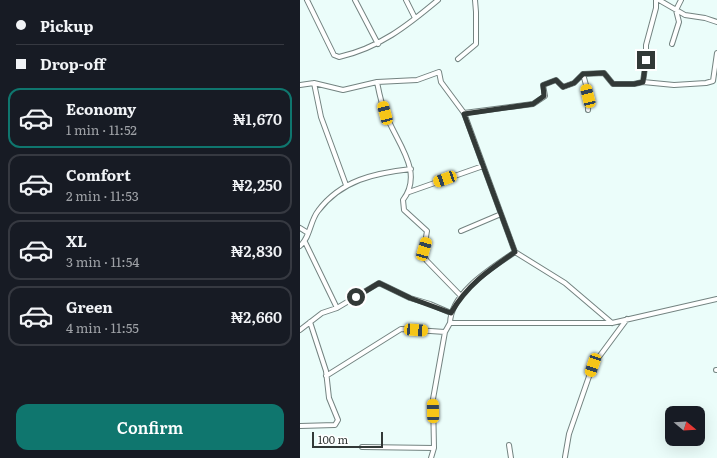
<!DOCTYPE html>
<html lang="en">
<head>
<meta charset="utf-8">
<style>
  body { margin:0; font-family:Literata,serif; background:#20242c; color:#f1f3f6; height:100vh; display:flex; flex-direction:column; font-size:15px; white-space:nowrap }
  * { box-sizing:border-box; margin:0 }
  p { font-size:13px; color:#9ea1a6 }
  .icon { flex:none; width:22px; height:22px; fill:none; stroke:currentColor; stroke-width:2; stroke-linecap:round; stroke-linejoin:round }
  .map { position:relative; flex:1; overflow:hidden }
  .panel { display:flex; flex-direction:column; background:#171b24; width:300px }
  .panel>* { flex:none }
  .guide { display:grid; align-content:center; height:88px; padding:0 16px; background:#171b24 }
  .needle { width:26px; rotate:108deg }
  .tools { position:absolute; left:365px; top:406px; display:grid; gap:8px }
  .tools a { display:grid; place-items:center; width:40px; height:40px; border-radius:8px; background:#171b24; box-shadow:0 4px 16px #0002; font-size:20px }
  .scale { position:absolute; left:12px; bottom:10px; width:71px; box-sizing:border-box; padding-left:4px; border:2px solid #323937; border-top:0; font-size:11px; line-height:14px; white-space:nowrap; color:#323937; -webkit-text-stroke:3px #fff; paint-order:stroke }
  .end { position:absolute; width:18px; height:18px; margin:-9px; border:5px solid #323937; background:#fff; box-shadow:0 0 0 2px #fff }
  .from { border-radius:50% }
  .car { position:absolute; width:12px; height:24px; margin:-12px -6px; border-radius:5px; box-shadow:0 0 3px 1px #0007; background:linear-gradient(#f5c518 24%,#345 0 40%,#f5c518 0 76%,#345 0 86%,#f5c518 0) }
  .guide b { display:flex; align-items:center; gap:14px; height:38px; font-size:15px }
  .guide b+b { border-top:1px solid #363941 }
  .guide i { width:10px; height:10px; background:#f1f3f6 }
  ul { padding:0; list-style:none }
  li { display:flex; align-items:center; gap:12px; height:60px; margin:0 8px 6px; padding:0 8px; border:2px solid #363941; border-radius:12px }
  li div { flex:1 }
  li b { display:block; font-size:15px }
  li em { font-style:normal; font-weight:600 }
  li.on { border-color:#0f766e }
  li>.icon { width:36px; height:36px; stroke-width:1.5 }
  .action { display:flex; gap:8px; margin-top:auto; padding:8px 16px }
  .action a { flex:1; height:46px; border-radius:12px; background:#0f766e; color:#fff; font-size:16px; font-weight:600; line-height:46px; text-align:center }
  main { display:flex; flex:1; min-height:0 }
  .map>svg:first-child { display:block }
  .lines { fill:none; stroke-linecap:round; stroke-linejoin:round }
  .street-casing { stroke:#738380; stroke-width:6 }
  .street { stroke:#fff; stroke-width:4 }
  .route { stroke:#323937; stroke-width:5 }
</style>
</head>
<body>
<main>
<section class="panel">
<div class="guide">
<b><i class="from"></i>Pickup</b>
<b><i></i>Drop-off</b>
</div>
<ul>
<li class="on"><svg class="icon" aria-label="car" viewBox="0 0 24 24"><path d="M5 17H2v-5l4-1 3-4h7l3 4 3 1v5h-3M9 17h6M6 11h13"/><circle cx="7" cy="17" r="2"/><circle cx="17" cy="17" r="2"/></svg><div><b>Economy</b><p>1 min · 11:52</p></div><em>₦1,670</em></li>
<li><svg class="icon" aria-label="car" viewBox="0 0 24 24"><path d="M5 17H2v-5l4-1 3-4h7l3 4 3 1v5h-3M9 17h6M6 11h13"/><circle cx="7" cy="17" r="2"/><circle cx="17" cy="17" r="2"/></svg><div><b>Comfort</b><p>2 min · 11:53</p></div><em>₦2,250</em></li>
<li><svg class="icon" aria-label="car" viewBox="0 0 24 24"><path d="M5 17H2v-5l4-1 3-4h7l3 4 3 1v5h-3M9 17h6M6 11h13"/><circle cx="7" cy="17" r="2"/><circle cx="17" cy="17" r="2"/></svg><div><b>XL</b><p>3 min · 11:54</p></div><em>₦2,830</em></li>
<li><svg class="icon" aria-label="car" viewBox="0 0 24 24"><path d="M5 17H2v-5l4-1 3-4h7l3 4 3 1v5h-3M9 17h6M6 11h13"/><circle cx="7" cy="17" r="2"/><circle cx="17" cy="17" r="2"/></svg><div><b>Green</b><p>4 min · 11:55</p></div><em>₦2,660</em></li>
</ul>
<div class="action"><a>Confirm</a></div>
</section>
<div class="map">
<svg width="417" height="458" viewBox="0 0 417 458">
  <rect width="100%" height="100%" fill="#ebfdfa"/>
  <g class="lines">
    <defs>
      <path id="street" d="M7,0L34,55L39,57C79,48 107,26 138,0
        M55,0L78,44
        M106,0L115,18
        M359,0L385,15L405,18L417,22
        M372,44L379,22L376,10L381,0
        M158,59L176,44V12L175,0
        M283,74L289,96L288,110
        M77,82C79,92 81,103 85,112C95,141 125,171 103,200L104,210L127,231L123,255L127,261L161,296
        M343,82L346,60V45L356,8V0
        M14,83L21,117L46,185
        M0,85L14,83L43,90L77,82L117,80L139,72L141,82L164,113L215,252L265,283L312,323
        M164,113L233,104L245,96L243,85L256,80L263,87L274,83L283,74L304,73L313,84H334L343,82L374,85L406,83L413,81L417,53
        M109,192L183,166
        M0,228L8,233
        M161,231L201,214
        M5,242L37,308
        M0,246C10,238 10,221 18,211C41,180 75,173 111,169
        M150,323C151,292 192,268 215,252
        M0,330L22,313L37,308L79,283L110,298L130,304L151,313
        M416,370H417
        M26,376L101,329L145,332
        M0,426L35,425L38,420L29,398L26,371L10,322
        M209,445L211,458
        M62,447L134,448
        M265,457L269,434L293,365L327,319
        M131,458L134,448L133,399L145,332L150,323H312L417,299"/>
    </defs>
    <use href="#street" class="street-casing"/>
    <use href="#street" class="street"/>
  </g>
  <g class="lines">
    <path class="route" d="M56,297L79,283L110,298L151,313C167,285 189,270 215,252L164,114L233,104L244,96L243,85L256,80L263,87L274,83L283,74L304,73L313,84H334L343,82L346,60"/>
  </g>
</svg>
<div class="tools">
<a><svg class="needle" viewBox="-14 -14 28 28"><path d="M0-13l5 13h-10z" fill="#e53935"/><path d="M0 13l5-13h-10z" fill="#9ea1a6"/></svg></a>
</div>
<div class="scale">100 m</div>
<i class="end from" style="left:56px;top:297px"></i>
<i class="end" style="left:346px;top:60px"></i>
<i class="car" style="left:288px;top:96px;rotate:346deg"></i>
<i class="car" style="left:85px;top:113px;rotate:345deg"></i>
<i class="car" style="left:145px;top:179px;rotate:250deg"></i>
<i class="car" style="left:124px;top:249px;rotate:16deg"></i>
<i class="car" style="left:116px;top:330px;rotate:94deg"></i>
<i class="car" style="left:293px;top:365px;rotate:199deg"></i>
<i class="car" style="left:133px;top:411px;rotate:359deg"></i>
</div>
</main>
</body>
</html>
